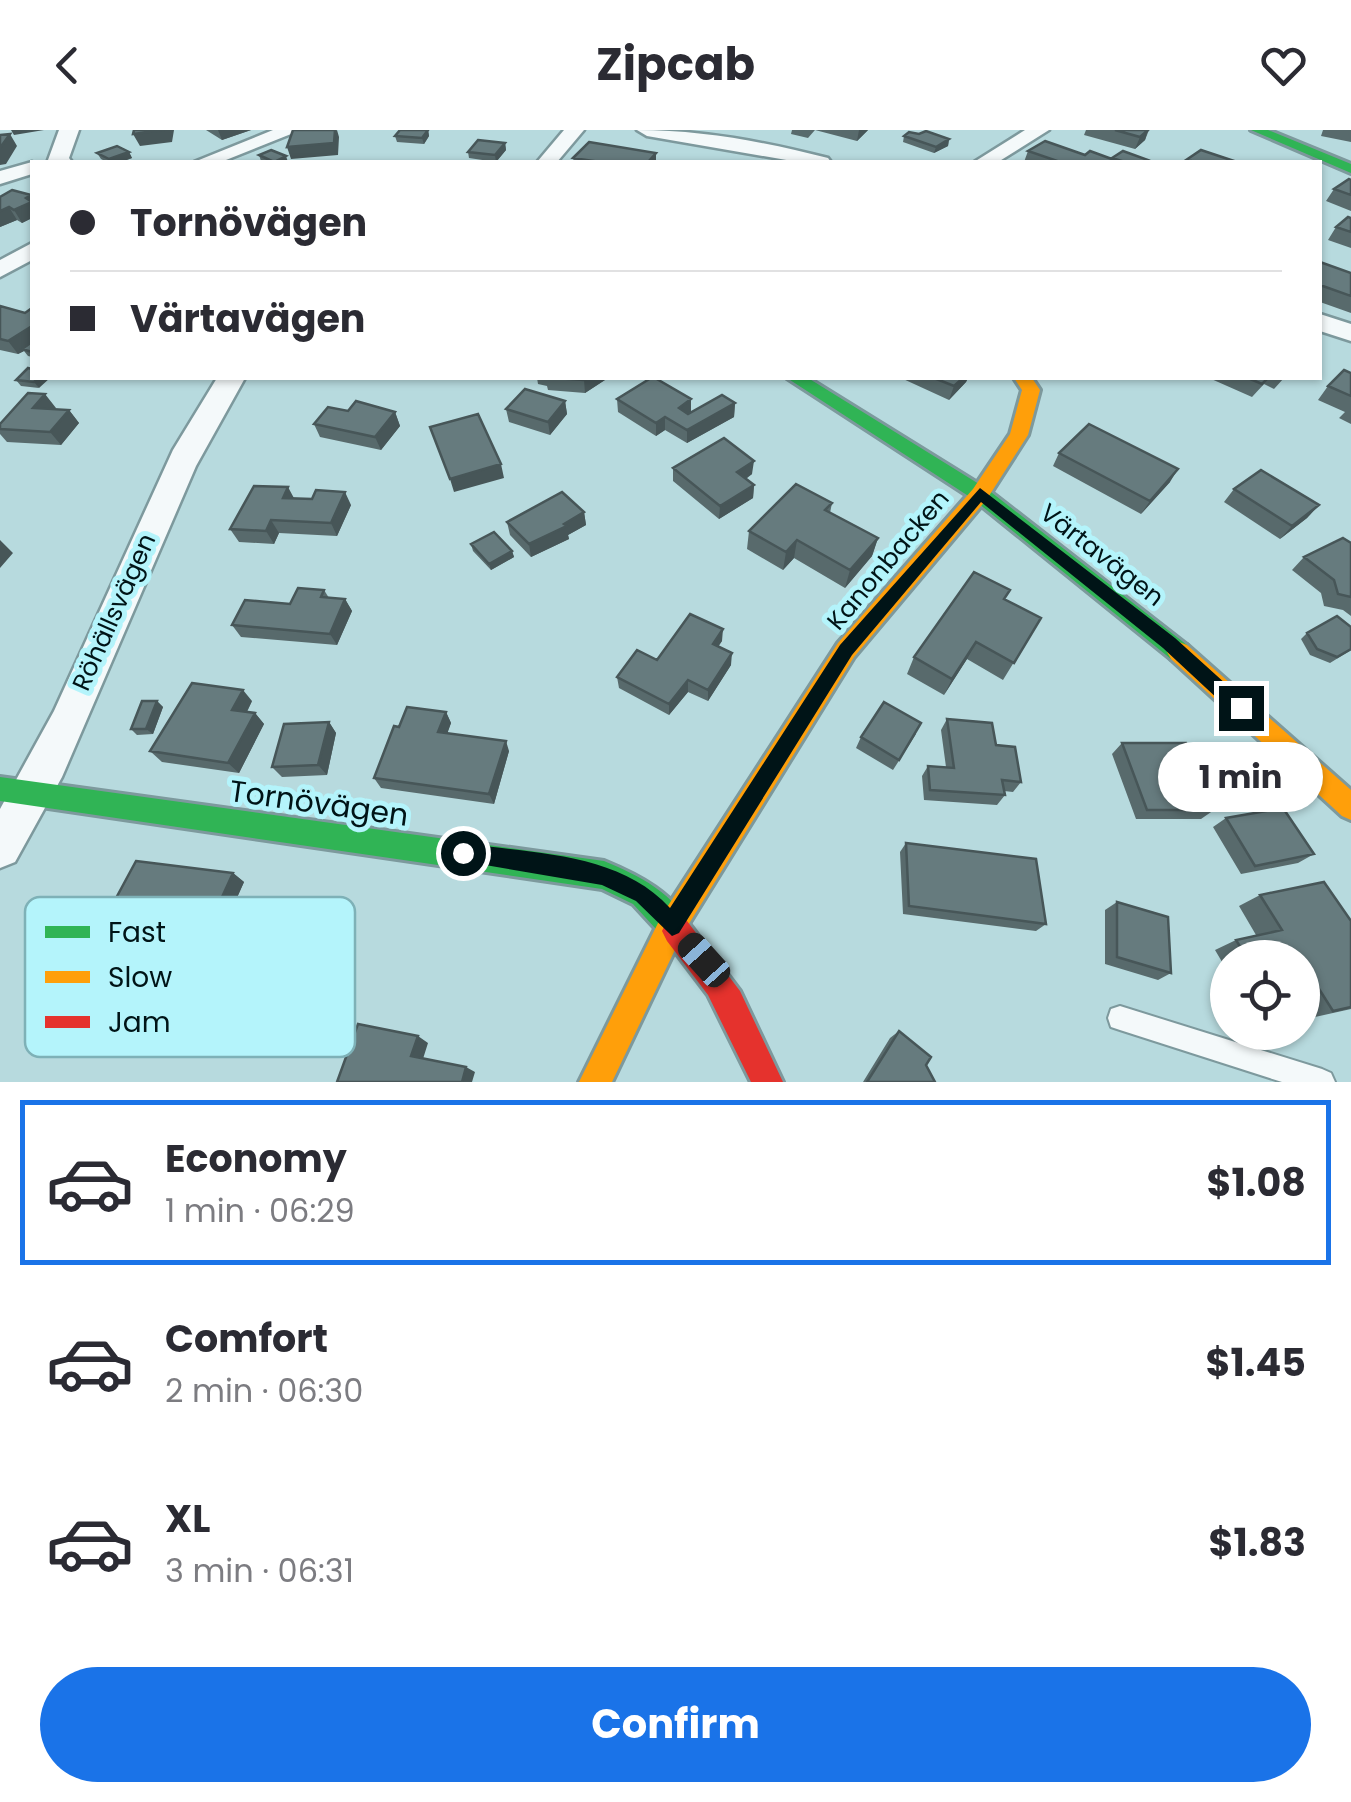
<!DOCTYPE html>
<html lang="en">
<head>
<meta charset="utf-8">
<style>
  body { margin:0; font-family:Poppins,sans-serif; background:#f7f7f7; color:#2b2b33; height:100vh; display:flex; flex-direction:column; font-size:38px; white-space:nowrap }
  * { box-sizing:border-box; margin:0 }
  p { font-size:32px; color:#7c7c81 }
  .icon { flex:none; width:55px; height:55px; fill:none; stroke:currentColor; stroke-width:2; stroke-linecap:round; stroke-linejoin:round }
  .map { position:relative; height:952px; overflow:hidden }
  .sheet { display:flex; flex-direction:column; background:#fff; flex:1 }
  .sheet>* { flex:none }
  .top-card { position:absolute; left:30px; top:30px; width:1292px; height:220px; border-radius:0px; box-shadow:0 2px 8px #0004; display:grid; align-content:center; height:220px; padding:0 40px; background:#fff }
  .fabs { position:absolute; left:1210px; top:810px; display:grid; gap:20px }
  .fabs a { display:grid; place-items:center; width:110px; height:110px; border-radius:50%; background:#fff; box-shadow:0 2px 8px #0004; font-size:50px }
  .end { position:absolute; width:45px; height:45px; margin:-22px; border:12px solid #001417; background:#fff; box-shadow:0 0 0 5px #fff }
  .from { border-radius:50% }
  .bubble { position:absolute; height:70px; border-radius:35px; background:#fff; box-shadow:0 2px 8px #0004; font-size:32px; font-weight:700; line-height:70px; text-align:center }
  .car { position:absolute; width:30px; height:60px; margin:-30px -15px; border-radius:12px; box-shadow:0 0 8px 2px #0007; background:linear-gradient(#222 24%,#8ab4d8 0 40%,#222 0 76%,#8ab4d8 0 86%,#222 0) }
  .top-card b { display:flex; align-items:center; gap:35px; height:95px; font-size:38px }
  .top-card b+b { border-top:2px solid #e1e1e2 }
  .top-card i { width:25px; height:25px; background:#2b2b33 }
  ul { padding:18px 0 0; list-style:none }
  li { display:flex; align-items:center; gap:30px; height:165px; margin:0 20px 15px; padding:0 20px; border:5px solid transparent; border-radius:0px }
  li div { flex:1 }
  li b { display:block; font-size:38px }
  li em { font-style:normal; font-weight:700 }
  li.on { border-color:#1a73e8 }
  li>.icon { width:90px; height:90px; stroke-width:1.5 }
  .cta { display:flex; gap:20px; margin-top:auto; padding:20px 40px }
  .cta a { flex:1; height:115px; border-radius:60px; background:#1a73e8; color:#fff; font-size:40px; font-weight:700; line-height:115px; text-align:center }
  header { display:flex; justify-content:space-between; align-items:center; height:130px; padding:0 40px; background:#fff; font-size:45px; font-weight:700 }
  .map>svg:first-child { display:block }
  .lines { fill:none; stroke-linecap:round; stroke-linejoin:round }
  .lane-casing { stroke:#7d999d; stroke-width:4 }
  .street-casing { stroke:#7d999d; stroke-width:5 }
  .fast-casing { stroke:#7d999d; stroke-width:6 }
  .slow-casing { stroke:#7d999d; stroke-width:6 }
  .jam-casing { stroke:#7d999d; stroke-width:6 }
  .lane { fill:#f4f9fa; fill-rule:evenodd }
  .street { fill:#f4f9fa; fill-rule:evenodd }
  .fast { fill:#30b455; fill-rule:evenodd }
  .slow { fill:#ff9f0a; fill-rule:evenodd }
  .jam { fill:#e5322d; fill-rule:evenodd }
  .wall { fill:#586a6c }
  .shaded-wall { fill:#475658 }
  .building { fill:#667b7e; stroke:#475658; stroke-width:2.5 }
  .route { fill:#001417 }
  .labels { text-anchor:middle; dominant-baseline:central; stroke-width:10; stroke-linejoin:round; paint-order:stroke }
  .street-label { font-size:25px; fill:#001417; stroke:#b4f4fb }
  .near-street-label { font-size:30px; fill:#001417; stroke:#b4f4fb }
  .key { fill:#b4f4fb; stroke:#7eb1b7; stroke-width:2.5 }
  .key-label { font-size:28px; fill:#001417 }
</style>
</head>
<body>
<header><svg class="icon" aria-label="back" viewBox="0 0 24 24"><path d="M15 5l-7 7 7 7"/></svg>Zipcab<svg class="icon" aria-label="heart" viewBox="0 0 24 24"><path d="M12 20l-8-8c-3-5 5-10 8-4 3-6 11-1 8 4z"/></svg></header>
<div class="map">
<svg width="1351" height="952" viewBox="0 0 1351 952">
  <rect width="100%" height="100%" fill="#b7dade"/>
  <g class="lines">
    <defs>
      <path id="lane" d="M1120,876L1322,939L1331,943L1335,952H1282L1120,900L1111,897L1108,888L1111,879Z"/>
      <path id="street" d="M59,0H79L69,28L72,32L48,30Z
        M273,0H301L221,32H194Z
        M564,0H584L557,32H537Z
        M637,0C703,0 765,12 828,28L831,32H798L647,6Z
        M1025,0H1049L998,32H974Z
        M32,32V44L0,54V41Z
        M32,113V130L0,147V130Z
        M1320,184L1351,194V211L1320,201Z
        M217,248H245L196,336L62,647L15,732L0,738V679L54,581L173,320Z"/>
      <path id="fast" d="M1251,0H1268L1351,34V43Z
        M787,248H808L987,359L1187,515L1191,522L1187,529L1179,532L1171,529L973,369Z
        M0,647L604,731C638,745 677,764 692,801L687,811L677,816L667,811L633,774L602,759L0,671Z"/>
      <path id="slow" d="M1014,248H1032L1040,260L1028,305L987,369L854,527L682,805L612,952H579L662,785L838,513L973,359L1010,304L1022,260Z
        M1179,512L1187,515L1351,660V690L1342,686L1171,529L1167,522L1171,515Z"/>
      <path id="jam" d="M677,786L687,791L740,861L783,952H751L708,865L667,811L662,801L667,791Z"/>
    </defs>
    <use href="#lane" class="lane-casing"/>
    <use href="#street" class="street-casing"/>
    <use href="#fast" class="fast-casing"/>
    <use href="#slow" class="slow-casing"/>
    <use href="#jam" class="jam-casing"/>
    <use href="#lane" class="lane"/>
    <use href="#street" class="street"/>
    <use href="#fast" class="fast"/>
    <use href="#slow" class="slow"/>
    <use href="#jam" class="jam"/>
  </g>
  <path class="wall" d="M206,0H251L222,10Z
    M428,0L429,6L424,14L397,12L395,6Z
    M792,0H868L857,11L815,0L808,8L791,4Z
    M1086,0H1149L1145,10L1135,19L1084,5Z
    M1323,0H1351V12L1321,6Z
    M904,6L949,9L948,16L934,23L903,12Z
    M505,13L506,20L496,32L469,28L468,22Z
    M1028,21L1085,25L1111,29L1148,30L1147,32H1024Z
    M129,22L132,28L121,32H107L101,29L97,23Z
    M259,25L288,32H264L261,31Z
    M573,28L656,32H574Z
    M1351,50V81L1326,71L1334,59Z
    M0,67H32V88L22,93L17,90L0,97Z
    M1351,88V118L1328,110L1336,97Z
    M1320,132L1351,143V183L1320,172Z
    M0,176L25,183L32,178V227L28,226L24,221L18,224L0,220Z
    M28,238L39,258L21,256L16,250Z
    M1351,243V294L1339,288L1345,282L1318,270L1328,256Z
    M537,248H608L585,263L548,260L547,256L538,254Z
    M901,248H968L966,252L949,270Z
    M1209,248H1284L1274,259L1264,254L1252,267Z
    M617,269L691,282L735,273L734,287L687,313L665,300L656,306L618,282Z
    M565,271L567,284L550,305L509,292L506,279Z
    M56,278L54,279L69,280L79,293L61,315L7,312L0,304V294Z
    M348,281L395,282L400,296L381,320L320,307L314,294Z
    M1059,323L1170,352L1141,384L1053,336Z
    M673,338L752,344L746,349L754,355L753,368L719,389L673,351Z
    M1234,359L1319,375L1307,388L1280,409L1224,372Z
    M294,368L351,375L337,406L279,403L274,414L239,412L230,399Z
    M832,373L830,383L878,408L872,426L845,458L794,428L783,440L747,419L749,401Z
    M584,382L586,395L568,405L569,409L531,427L510,405L507,392Z
    M1351,413V486L1343,480L1324,476L1321,463L1292,440L1304,427Z
    M471,414L512,421L514,427L491,440L473,421Z
    M324,460L329,468L345,469L352,481L337,515L241,507L232,495Z
    M1005,469L1041,488L1003,550L967,529L944,565L907,544L914,527Z
    M1351,497V520L1330,533L1310,525L1301,509L1307,503Z
    M722,511L718,516L731,535L708,571L688,562L669,585L619,558L617,547L657,530Z
    M157,571L163,577L153,604L137,605L131,599Z
    M252,571L247,582L255,583L264,594L239,643L162,632L150,621Z
    M446,582L451,593L447,603L509,621L494,674L381,658L374,648L399,597Z
    M947,589L996,615L1021,652L1013,662L1004,661L1005,665L997,675L924,670L922,646L928,636L946,637L941,600Z
    M329,592L336,603L327,645L282,647L272,637Z
    M916,604L893,640L856,618L861,607Z
    M1122,613L1214,680L1201,689H1136L1112,624Z
    M1226,688L1314,724L1298,733L1241,744L1213,697Z
    M906,713L1046,794L1036,801L903,784L900,722Z
    M233,743L244,752L209,830L109,816L94,809Z
    M1260,765L1351,791V879L1306,889L1302,883V828H1228V842L1215,820L1236,810L1256,805L1239,776Z
    M1117,772L1171,843L1158,850L1105,834V780Z
    M236,845L214,896L147,885L132,880Z
    M899,901L926,935L935,952H863L890,908Z"/>
  <path class="shaded-wall" d="M11,0H44L14,5Z
    M164,0H174L172,12L140,16L133,4Z
    M218,0H251L222,10Z
    M337,0L339,7L338,25L291,29L287,17Z
    M428,0L429,6L424,14L422,8Z
    M859,0H868L857,11Z
    M1148,0L1145,10L1135,19L1140,7Z
    M10,4L17,16L6,34L0,35V18Z
    M949,9L948,16L934,23L936,17Z
    M505,13L506,20L496,32L495,25Z
    M129,22L132,28L121,32H111L109,29Z
    M656,23V32H648Z
    M286,26L288,32H274Z
    M31,65L32,88L22,93L14,80L26,68Z
    M9,77L17,90L0,97V81Z
    M32,196V215L22,219L24,221L18,224L8,211Z
    M38,248H50L39,258L34,252Z
    M588,248H608L585,263L584,250Z
    M963,248H968L966,252L949,270L954,256Z
    M45,264L56,278L44,291L33,278Z
    M691,269V282L679,291V278Z
    M565,271L567,284L550,305L548,292Z
    M735,273L734,287L687,313V300Z
    M69,280L79,293L61,315L50,302Z
    M395,282L400,296L381,320L375,307Z
    M665,287V300L656,306V293Z
    M754,331L752,344L736,355L737,342Z
    M501,334L504,348L454,362L450,349Z
    M1178,339L1170,352L1141,384L1150,371Z
    M754,355L753,368L719,389L720,376Z
    M288,357L295,370L283,368Z
    M345,362L351,375L337,406L331,393Z
    M1319,375L1307,388L1280,409L1292,396Z
    M584,382L586,395L568,405L569,409L531,427L529,414Z
    M271,390L279,403L274,414L266,401Z
    M878,408L872,426L845,458L850,440Z
    M0,410L13,423L0,438Z
    M797,410L794,428L783,440L786,422Z
    M512,421L514,427L491,440L489,434Z
    M345,469L352,481L337,515L330,504Z
    M723,499L722,511L712,526L713,514Z
    M976,512L967,529L944,565L952,549Z
    M732,523L731,535L708,571V560Z
    M688,550V562L669,585V574Z
    M243,560L252,571L242,591L232,580Z
    M157,571L163,577L153,604L146,599Z
    M446,582L451,593L444,613L438,602Z
    M255,583L264,594L239,643L228,633Z
    M329,592L336,603L327,645L318,635Z
    M506,611L509,621L494,674L489,664Z
    M233,743L244,752L209,830L196,824Z
    M224,838L236,845L214,896L201,890Z
    M418,906L428,913L422,932L411,926Z
    M466,937L475,942L472,952H462Z"/>
  <path class="building" d="M134,0H164L133,4Z
    M293,0H335L334,13L287,17Z
    M400,0H428L422,8L395,6Z
    M1115,0H1148L1140,7Z
    M926,1L949,9L936,17L904,6L909,2L919,4Z
    M10,4L0,18V5Z
    M478,10L505,13L495,25L468,22Z
    M1045,11L1085,25L1090,21L1120,32H1060L1028,21Z
    M589,12L656,23L648,32H600L573,28Z
    M117,16L129,22L109,29L97,23Z
    M271,20L286,26L274,32L259,25Z
    M1201,20L1237,32H1196L1186,30Z
    M1123,21L1148,30L1145,32H1125L1112,28Z
    M1349,49L1351,50V65L1334,59Z
    M12,60L31,65L26,68L32,72L14,80L9,77L0,81V67Z
    M1348,87L1351,88V102L1336,97Z
    M1320,132L1351,143V166L1320,155Z
    M0,176L25,183L32,178V196L8,211L0,209Z
    M32,212V222L22,219Z
    M28,238L32,239V248H38L34,252L16,250Z
    M1344,240L1351,243V266L1328,256Z
    M555,248H588L584,250Z
    M651,248H655L691,269L679,278L688,284L722,265L735,273L687,300L665,287L656,293L617,269Z
    M934,248H963L954,256Z
    M1248,248H1268L1262,254Z
    M525,259L565,271L548,292L506,279Z
    M28,263L45,264L33,278L69,280L50,302L0,299V294Z
    M356,271L395,282L375,307L314,294L328,277L348,281Z
    M478,284L501,334L450,349L430,297Z
    M1089,294L1178,339L1150,371L1059,323Z
    M724,308L754,331L737,342L754,355L720,376L673,338Z
    M1261,340L1319,375L1292,396L1234,359Z
    M796,354L832,373L825,380L878,408L850,440L797,410L786,422L749,401Z
    M254,356L288,357L283,368L312,369L316,360L345,362L331,393L271,390L266,401L230,399Z
    M562,362L584,382L564,394L567,396L529,414L507,392Z
    M494,402L512,421L489,434L471,414Z
    M1343,408L1351,413V467L1338,464L1334,450L1304,427Z
    M974,442L1010,460L1004,469L1041,488L1014,533L976,512L952,549L914,527Z
    M298,458L324,460L321,467L345,469L330,504L232,495L245,470L290,474Z
    M690,484L723,499L713,514L732,523L708,560L688,550L669,574L617,547L637,520L657,530Z
    M1337,486L1351,497V519L1337,527L1317,519L1307,503Z
    M192,553L243,560L232,580L255,583L228,633L150,621Z
    M142,571H157L146,599H131Z
    M884,572L921,593L899,630L861,607Z
    M407,577L446,582L438,602L506,611L489,664L374,648L394,596L399,597Z
    M947,589L992,593L996,615L1015,617L1021,652L1002,650L1005,665L930,660L928,636L954,638Z
    M329,592L318,635L272,637L284,594Z
    M1122,613H1186L1214,680H1147Z
    M1283,678L1314,724L1255,736L1226,688Z
    M906,713L1036,729L1046,794L909,776Z
    M136,731L233,743L196,824L94,809Z
    M1324,752L1351,791V877L1333,881L1314,851L1302,854V828H1247L1236,810L1282,800L1260,765Z
    M1117,772L1168,787L1171,843L1117,827Z
    M358,894L418,906L411,926L466,937L462,952H337Z
    M899,901L931,927L926,935L935,952H867Z"/>
  <path class="route" d="M980,358L1175,508L1247,573V584H1234L1163,518L981,372L852,525L679,803L672,806L636,771L602,755L456,730V716L463,713C534,724 619,722 670,778L840,515Z"/>
  <g class="labels">
    <g class="street-label">
      <text transform="translate(1102 425) rotate(38)">Värtavägen</text>
      <text transform="translate(888 430) rotate(-50)">Kanonbacken</text>
      <text transform="translate(114 482) rotate(-66)">Röhällsvägen</text>
    </g>
    <g class="near-street-label">
      <text transform="translate(319 673) rotate(8)">Tornövägen</text>
    </g>
  </g>
  <rect x="25" y="767" width="330" height="160" rx="15" class="key"/>
  <rect x="45" y="796" width="45" height="12" fill="#30b455"/>
  <rect x="45" y="841" width="45" height="12" fill="#ff9f0a"/>
  <rect x="45" y="886" width="45" height="12" fill="#e5322d"/>
  <g class="key-label">
    <text x="108" y="812">Fast</text>
    <text x="108" y="857">Slow</text>
    <text x="108" y="902">Jam</text>
  </g>
</svg>
<div class="fabs">
<a><svg class="icon" aria-label="locate" viewBox="0 0 24 24"><circle cx="12" cy="12" r="6"/><path d="M12 2v4M12 18v4M2 12h4M18 12h4"/></svg></a>
</div>
<i class="end from" style="left:463px;top:723px"></i>
<i class="end" style="left:1241px;top:578px"></i>
<div class="bubble" style="left:1158px;top:612px;width:165px">1 min</div>
<i class="car" style="left:704px;top:830px;rotate:318deg"></i>
<div class="top-card">
<b><i class="from"></i>Tornövägen</b>
<b><i></i>Värtavägen</b>
</div>
</div>
<section class="sheet">
<ul>
<li class="on"><svg class="icon" aria-label="car" viewBox="0 0 24 24"><path d="M5 17H2v-5l4-1 3-4h7l3 4 3 1v5h-3M9 17h6M6 11h13"/><circle cx="7" cy="17" r="2"/><circle cx="17" cy="17" r="2"/></svg><div><b>Economy</b><p>1 min · 06:29</p></div><em>$1.08</em></li>
<li><svg class="icon" aria-label="car" viewBox="0 0 24 24"><path d="M5 17H2v-5l4-1 3-4h7l3 4 3 1v5h-3M9 17h6M6 11h13"/><circle cx="7" cy="17" r="2"/><circle cx="17" cy="17" r="2"/></svg><div><b>Comfort</b><p>2 min · 06:30</p></div><em>$1.45</em></li>
<li><svg class="icon" aria-label="car" viewBox="0 0 24 24"><path d="M5 17H2v-5l4-1 3-4h7l3 4 3 1v5h-3M9 17h6M6 11h13"/><circle cx="7" cy="17" r="2"/><circle cx="17" cy="17" r="2"/></svg><div><b>XL</b><p>3 min · 06:31</p></div><em>$1.83</em></li>
</ul>
<div class="cta"><a>Confirm</a></div>
</section>
</body>
</html>
